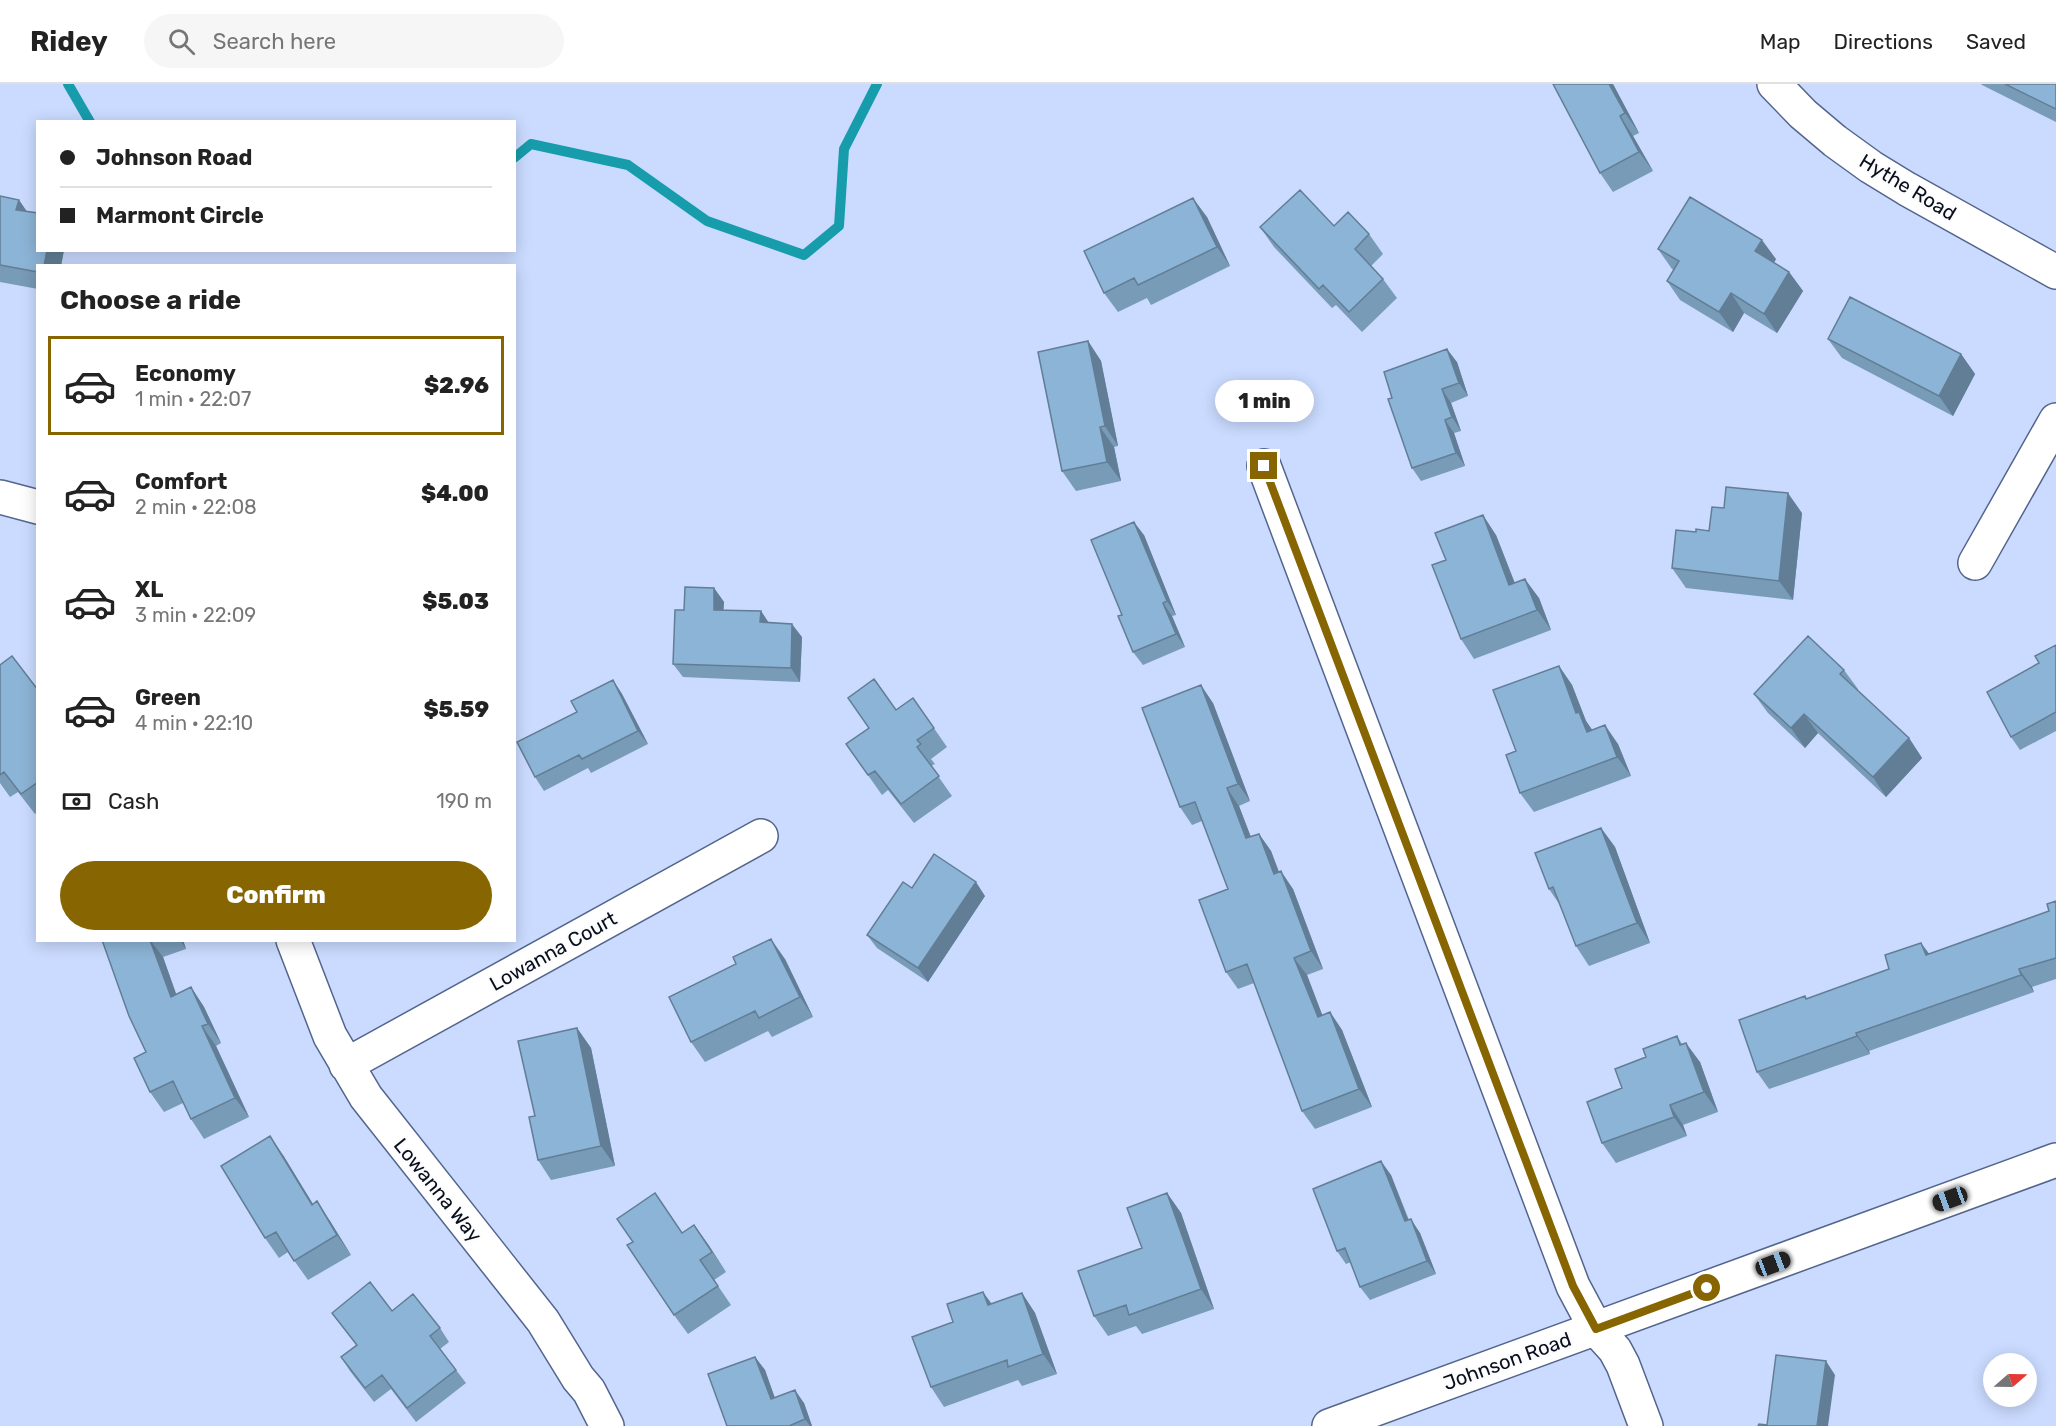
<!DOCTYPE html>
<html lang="en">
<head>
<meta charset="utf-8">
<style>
  body { margin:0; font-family:Rubik,sans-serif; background:#f6f6f6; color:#222; height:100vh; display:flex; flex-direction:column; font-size:22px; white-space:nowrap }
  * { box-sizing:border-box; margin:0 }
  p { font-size:20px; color:#767676 }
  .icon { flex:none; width:33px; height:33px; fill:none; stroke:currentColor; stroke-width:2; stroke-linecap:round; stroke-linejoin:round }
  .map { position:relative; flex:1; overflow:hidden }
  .drawer { position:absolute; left:36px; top:180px; width:480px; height:678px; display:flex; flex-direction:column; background:#fff; border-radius:0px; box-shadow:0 3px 15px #0003 }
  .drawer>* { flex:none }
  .guide { position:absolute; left:36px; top:36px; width:480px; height:132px; border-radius:0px; box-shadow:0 3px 15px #0003; display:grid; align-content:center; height:132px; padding:0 24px; background:#fff }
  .needle { width:39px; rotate:70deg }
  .fabs { position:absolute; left:1983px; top:1269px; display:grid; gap:12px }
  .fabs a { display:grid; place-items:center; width:54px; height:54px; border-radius:50%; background:#fff; box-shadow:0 3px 15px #0003; font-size:30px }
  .end { position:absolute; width:27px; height:27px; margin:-14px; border:8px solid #876500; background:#fff; box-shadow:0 0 0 3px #fff }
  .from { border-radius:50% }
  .bubble { position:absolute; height:42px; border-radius:21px; background:#fff; box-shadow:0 3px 15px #0003; font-size:20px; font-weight:800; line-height:42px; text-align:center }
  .car { position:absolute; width:18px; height:36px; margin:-18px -9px; border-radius:8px; box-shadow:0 0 4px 2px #0007; background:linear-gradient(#222 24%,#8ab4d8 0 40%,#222 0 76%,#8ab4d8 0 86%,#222 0) }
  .guide b { display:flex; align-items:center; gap:21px; height:57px; font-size:22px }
  .guide b+b { border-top:2px solid #e0e0e0 }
  .guide i { width:15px; height:15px; background:#222 }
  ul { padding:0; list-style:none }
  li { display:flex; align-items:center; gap:18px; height:99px; margin:0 12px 9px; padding:0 12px; border:3px solid transparent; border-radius:0px }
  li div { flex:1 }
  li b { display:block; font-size:22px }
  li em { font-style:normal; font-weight:800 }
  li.current { border-color:#876500 }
  li>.icon { width:54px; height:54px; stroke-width:1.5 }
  h2 { padding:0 24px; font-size:27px; line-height:72px }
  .pay { display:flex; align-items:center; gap:15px; height:66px; padding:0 24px; font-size:22px }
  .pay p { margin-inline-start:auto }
  .button { display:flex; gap:12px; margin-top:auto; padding:12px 24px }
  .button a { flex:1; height:69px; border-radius:36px; background:#876500; color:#fff; font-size:24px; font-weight:800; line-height:69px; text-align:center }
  header { display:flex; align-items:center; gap:36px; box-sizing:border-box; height:84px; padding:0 30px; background:#fff; border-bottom:2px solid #e0e0e0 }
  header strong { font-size:28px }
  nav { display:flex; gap:33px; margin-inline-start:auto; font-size:21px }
  .search { width:420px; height:54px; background:#f6f6f6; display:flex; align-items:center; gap:15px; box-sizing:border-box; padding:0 21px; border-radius:33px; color:#767676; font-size:22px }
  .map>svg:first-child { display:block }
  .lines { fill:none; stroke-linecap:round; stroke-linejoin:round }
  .stream { stroke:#179cac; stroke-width:10 }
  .street-casing { stroke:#53658c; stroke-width:36 }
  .street { stroke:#fff; stroke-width:33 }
  .wall { fill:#789bb8 }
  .shaded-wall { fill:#627e96 }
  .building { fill:#8cb4d6; stroke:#627e96; stroke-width:1.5 }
  .route { stroke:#876500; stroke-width:8 }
  .labels { text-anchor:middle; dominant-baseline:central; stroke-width:4.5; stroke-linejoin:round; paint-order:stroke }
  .street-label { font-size:20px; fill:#080e1d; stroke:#fcfcfc }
</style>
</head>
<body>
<header>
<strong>Ridey</strong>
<div class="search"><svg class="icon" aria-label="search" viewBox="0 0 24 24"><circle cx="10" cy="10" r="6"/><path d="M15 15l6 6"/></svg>Search here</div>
<nav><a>Map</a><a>Directions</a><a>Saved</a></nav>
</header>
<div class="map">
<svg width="2056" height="1342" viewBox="0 0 2056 1342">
  <rect width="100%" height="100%" fill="#cadbff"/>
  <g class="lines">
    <path class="stream" d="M68,0L90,38
      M514,74L531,60L628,81L707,137L804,171L839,142L844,65L877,0"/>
    <defs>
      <path id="street" d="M1774,0L1803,30L1835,57L1871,83L1907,105L2056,188
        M1264,382L1573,1202L1596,1245L1615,1266L1623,1281L1646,1342
        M0,413L38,423
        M1975,479L2056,336
        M293,856L330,952L366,1013L543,1237L578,1294L589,1307L607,1342
        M346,981L761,752
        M1329,1342L2056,1076"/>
    </defs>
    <use href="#street" class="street-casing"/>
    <use href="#street" class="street"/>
  </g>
  <path class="wall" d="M1613,0L1639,49L1633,52L1653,87L1613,108L1600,89Z
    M1981,0H2056V38L1982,1Z
    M0,112L19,116L27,128L38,166H64L61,182H38V205L0,198Z
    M1207,133L1230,182L1151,221L1147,214L1118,228L1104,209Z
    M1334,142L1369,150L1383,170L1371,182L1383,195L1397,214L1362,248L1336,221L1332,224L1274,163L1260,143Z
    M1658,165L1776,175L1774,179L1789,188L1803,207L1777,249L1744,229L1733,248L1680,216L1667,197L1674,186L1672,185Z
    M1828,255L1961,270L1975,290L1953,332L1842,274Z
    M1088,257L1101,277L1118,362L1114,363L1121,397L1076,407L1062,387Z
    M1457,278L1468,312L1451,319L1461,347L1454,349L1465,382L1421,397L1412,384L1392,314Z
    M1724,424L1802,429L1793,516L1686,504L1672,484L1696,448L1709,447Z
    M1144,451L1176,531L1172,532L1185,563L1143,581L1133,568L1122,531Z
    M1496,451L1515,499L1539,514L1551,546L1474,575L1461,555L1446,476Z
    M714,504L724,518L723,526L761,527L769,539L802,553L800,598L683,593L673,580L684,526Z
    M2056,561V647L2020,666L2011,653L2039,579Z
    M0,581L38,606V728L35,730L18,708L10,713L0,699Z
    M1559,582L1572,601L1586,637L1592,646L1618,660L1631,692L1534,728L1520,709L1516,667Z
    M1844,586L1858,605L1857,606L1909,654L1922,674L1886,713L1818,649L1805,664L1768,629L1754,610Z
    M613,596L622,610L648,660L591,689L588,684L544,707L535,693L577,628Z
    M913,614L947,663L931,675L935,680L931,682L952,712L914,739L888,706L882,711L846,660Z
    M1213,619L1250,717L1239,722L1251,753L1259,750L1271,767L1279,788L1293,805L1323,885L1307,891L1322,931L1330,928L1342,946L1372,1023L1315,1045L1302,1027L1254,899L1238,905L1226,888L1228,805L1202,737L1192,741L1180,723Z
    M1601,744L1615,763L1650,859L1589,882L1576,862L1560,821L1549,805Z
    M912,804L985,812L928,898L877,864L867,851Z
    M2056,817V895L2032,903L2034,908L1869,967L1870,970L1769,1005L1757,988L1805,912L1807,915L1929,870L2049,827Z
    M102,856H183L186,865L163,873L176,910L191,903L204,923L221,959L216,962L249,1033L204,1055L191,1035L183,1019L164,1028L150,1008L146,968Z
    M785,875L813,933L772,953L768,947L705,978L691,958Z
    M577,944L591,964L615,1082L551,1096L538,1076L535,1032Z
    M1677,952L1682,960L1700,978L1718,1028L1683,1041L1687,1052L1616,1079L1602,1059L1622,1004L1646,973Z
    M283,1071L313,1120L330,1137L351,1171L308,1196L288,1168L279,1174L265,1154Z
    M1391,1091L1409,1136L1420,1149L1436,1190L1370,1216L1360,1203L1351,1178L1346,1180L1337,1167Z
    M1167,1109L1181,1129L1214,1225L1142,1250L1136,1242L1108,1252L1094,1232L1142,1164Z
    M694,1141L726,1188L714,1196L731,1221L688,1250L674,1231L682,1149Z
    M1022,1209L1035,1229L1057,1290L1022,1302L1018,1296L944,1323L931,1303L953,1238L991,1220Z
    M392,1227L440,1244L449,1258L440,1265L466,1299L416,1338L391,1305L374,1318L350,1287L341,1273L356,1261L332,1229Z
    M755,1273L765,1286L774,1313L804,1319L812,1342H727Z"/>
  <path class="shaded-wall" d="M1609,0H1613L1639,49L1625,29Z
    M1620,32L1633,52L1653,87L1639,68Z
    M1193,114L1207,133L1230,182L1217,163Z
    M19,116L32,135L16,126Z
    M1762,156L1776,175L1768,187L1755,167Z
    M47,166H64L61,182H44Z
    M1789,188L1803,207L1777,249L1764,230Z
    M1731,209L1744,229L1733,248L1719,228Z
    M1088,257L1101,277L1118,362L1105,342Z
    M1447,265L1457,278L1468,312L1459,299Z
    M1961,270L1975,290L1953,332L1939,312Z
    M1442,305L1451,319L1461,347L1452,333Z
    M1445,336L1454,349L1465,382L1456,369Z
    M1100,343L1114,363L1121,397L1107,378Z
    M1788,409L1802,429L1793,516L1779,497Z
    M1483,431L1496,451L1523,521L1509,501Z
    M1134,438L1144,451L1176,531L1167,517Z
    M1525,495L1539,514L1551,546L1537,526Z
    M714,504L724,518L723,539L714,526Z
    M1163,519L1172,532L1185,563L1176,550Z
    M761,527L770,541L760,538Z
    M792,540L802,553L800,598L791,584Z
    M1559,582L1572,601L1586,637L1593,647L1587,648L1576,629Z
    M613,596L622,610L648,660L638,647Z
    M1201,601L1213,619L1250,717L1238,700Z
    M1804,630L1818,649L1805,664L1791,644Z
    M1605,641L1618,660L1631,692L1617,673Z
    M1909,654L1922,674L1886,713L1873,693Z
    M1227,704L1239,722L1258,772L1246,754Z
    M1601,744L1615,763L1650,859L1637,839Z
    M1259,750L1271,767L1286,807L1274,790Z
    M1281,787L1293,805L1323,885L1311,867Z
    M976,798L985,812L928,898L918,884Z
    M771,855L785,875L813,933L800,913Z
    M150,856L163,873L184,932L171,913Z
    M180,856H183L186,865Z
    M1921,859L1934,876L1926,871Z
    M1294,874L1307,891L1330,951L1318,933Z
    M2019,885L2032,903L2034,908L2021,891Z
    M191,903L204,923L221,959L208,940Z
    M1330,928L1342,946L1372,1023L1359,1005Z
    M202,942L216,962L249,1033L235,1014Z
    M577,944L591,964L615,1082L601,1062Z
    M1856,949L1869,967L1870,970L1857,952Z
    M1686,959L1700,978L1718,1028L1704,1008Z
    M1670,1021L1683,1041L1687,1052L1674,1033Z
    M270,1052L283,1071L325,1140L312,1121Z
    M1381,1077L1391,1091L1414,1151L1405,1137Z
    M1167,1109L1181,1129L1214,1225L1201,1205Z
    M317,1117L330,1137L351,1171L337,1151Z
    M1411,1135L1420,1149L1436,1190L1427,1177Z
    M694,1141L708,1160L726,1188L712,1168Z
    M983,1208L997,1227L988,1221Z
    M1022,1209L1035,1229L1057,1290L1043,1270Z
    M755,1273L765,1286L780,1328L771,1315Z
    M1826,1277L1835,1291L1828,1342H1817Z
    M795,1306L804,1319L812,1342H810L805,1335Z"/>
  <path class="building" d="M1553,0H1609L1625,29L1620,32L1639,68L1600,89Z
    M2005,0H2056V25Z
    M1300,106L1334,142L1348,128L1369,150L1355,165L1383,195L1349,228L1323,201L1319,205L1260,143Z
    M0,112L19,116L16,126L38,129V166H47L44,182H38V188L0,181Z
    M1690,113L1762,156L1755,167L1789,188L1764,230L1731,209L1719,228L1667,197L1679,177L1658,165Z
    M1193,114L1217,163L1138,201L1134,194L1104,209L1084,167Z
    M1850,213L1961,270L1939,312L1828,255Z
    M1088,257L1105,342L1100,343L1107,378L1062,387L1038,268Z
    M1447,265L1459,299L1442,305L1452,333L1445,336L1456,369L1412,384L1388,315L1392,314L1384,288Z
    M1726,403L1788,409L1779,497L1672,484L1676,446L1696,448V445L1709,447L1712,423L1724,424Z
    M1483,431L1509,501L1525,495L1537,526L1461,555L1432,481L1446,476L1435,449Z
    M1134,438L1167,517L1163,519L1176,550L1133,568L1118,532L1122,531L1091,456Z
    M685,503L714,504V526L761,527L760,538L792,540L791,584L673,580L675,526H684Z
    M1808,552L1844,586L1840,590L1909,654L1873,693L1804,630L1791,644L1754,610Z
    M2056,561V628L2011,653L1987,608L2039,579L2035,572Z
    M12,572L38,606V698L21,710L4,688L0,691V581Z
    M1559,582L1576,629L1579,628L1587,648L1605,641L1617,673L1520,709L1506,671L1516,667L1493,606Z
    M874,595L896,626L913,614L934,644L917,656L921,660L917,663L939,692L901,720L875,687L868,691L846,660L869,644L848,614Z
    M613,596L638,647L582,675L579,671L535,693L517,658L577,628L571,617Z
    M1201,601L1238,700L1227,704L1246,754L1259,750L1274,790L1281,787L1311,867L1294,874L1318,933L1330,928L1359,1005L1302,1027L1247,880L1226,888L1199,816L1228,805L1195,718L1180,723L1142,624Z
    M1601,744L1637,839L1576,862L1553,803L1549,805L1535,769Z
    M934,770L976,798L918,884L867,851L903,798L912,804Z
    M2056,817V874L2019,885L2021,891L1856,949L1857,952L1757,988L1739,936L1805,912L1806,915L1889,885L1885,871L1921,859L1926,871L2049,827L2047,820Z
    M771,855L800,913L759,934L755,927L691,958L669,913L736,880L733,873Z
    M102,856H150L171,913L191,903L208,940L202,942L235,1014L191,1035L173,997L150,1008L134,974L146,968L129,932Z
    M577,944L601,1062L538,1076L529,1033L535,1032L518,957Z
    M1677,952L1680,961L1686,959L1704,1008L1670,1021L1674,1033L1602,1059L1587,1018L1622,1004L1615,985L1646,973L1643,965Z
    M270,1052L312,1121L317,1117L337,1151L294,1177L276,1148L265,1154L221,1082Z
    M1381,1077L1405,1137L1411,1135L1427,1177L1360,1203L1345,1164L1337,1167L1313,1105Z
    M655,1109L682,1149L694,1141L712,1168L700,1176L718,1202L674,1231L627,1161L633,1158L617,1135Z
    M1167,1109L1201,1205L1129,1231L1126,1221L1094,1232L1078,1187L1142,1164L1127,1124Z
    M370,1198L392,1227L413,1210L440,1244L430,1252L456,1286L407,1324L382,1291L365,1304L341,1273L357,1261L332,1229Z
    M983,1208L988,1221L1022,1209L1043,1270L1008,1283L1007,1276L931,1303L912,1253L953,1238L947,1220Z
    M1776,1271L1826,1277L1817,1342H1758L1759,1340L1767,1341Z
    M755,1273L771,1315L795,1306L805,1335L789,1342H727L708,1290Z"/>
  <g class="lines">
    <path class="route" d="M1264,382L1573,1202L1596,1245L1707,1204"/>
  </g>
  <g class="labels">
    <g class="street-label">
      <text transform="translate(1908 103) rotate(31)">Hythe Road</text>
      <text transform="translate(553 867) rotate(-29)">Lowanna Court</text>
      <text transform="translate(438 1106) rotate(51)">Lowanna Way</text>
      <text transform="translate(1507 1277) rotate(-20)">Johnson Road</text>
    </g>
  </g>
</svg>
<div class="fabs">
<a><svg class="needle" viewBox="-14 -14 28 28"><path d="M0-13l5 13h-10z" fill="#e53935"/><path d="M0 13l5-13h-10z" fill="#767676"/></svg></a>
</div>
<i class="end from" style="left:1707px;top:1204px"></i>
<i class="end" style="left:1264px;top:382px"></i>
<div class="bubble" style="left:1215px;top:296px;width:99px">1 min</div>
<i class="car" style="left:1950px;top:1115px;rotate:250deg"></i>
<i class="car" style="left:1773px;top:1180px;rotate:69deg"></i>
<div class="guide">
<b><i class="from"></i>Johnson Road</b>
<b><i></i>Marmont Circle</b>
</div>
<section class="drawer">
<h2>Choose a ride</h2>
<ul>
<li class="current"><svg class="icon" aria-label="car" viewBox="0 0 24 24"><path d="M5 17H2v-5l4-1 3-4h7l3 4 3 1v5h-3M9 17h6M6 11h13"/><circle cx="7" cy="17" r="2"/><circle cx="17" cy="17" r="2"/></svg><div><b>Economy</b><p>1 min · 22:07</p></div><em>$2.96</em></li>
<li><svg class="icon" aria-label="car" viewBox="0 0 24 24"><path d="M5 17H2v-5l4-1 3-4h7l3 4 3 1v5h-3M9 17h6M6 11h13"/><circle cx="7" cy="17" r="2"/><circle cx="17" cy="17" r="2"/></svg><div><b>Comfort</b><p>2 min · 22:08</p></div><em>$4.00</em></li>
<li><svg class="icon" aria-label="car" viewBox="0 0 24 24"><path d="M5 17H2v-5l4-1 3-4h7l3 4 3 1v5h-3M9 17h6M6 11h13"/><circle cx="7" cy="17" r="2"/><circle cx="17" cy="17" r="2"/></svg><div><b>XL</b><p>3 min · 22:09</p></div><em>$5.03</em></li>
<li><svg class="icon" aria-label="car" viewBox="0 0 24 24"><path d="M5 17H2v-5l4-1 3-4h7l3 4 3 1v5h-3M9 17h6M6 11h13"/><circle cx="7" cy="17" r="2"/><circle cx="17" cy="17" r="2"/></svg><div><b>Green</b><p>4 min · 22:10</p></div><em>$5.59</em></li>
</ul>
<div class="pay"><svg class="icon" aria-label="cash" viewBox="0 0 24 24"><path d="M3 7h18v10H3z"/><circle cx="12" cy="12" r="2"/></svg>Cash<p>190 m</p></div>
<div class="button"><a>Confirm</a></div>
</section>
</div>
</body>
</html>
